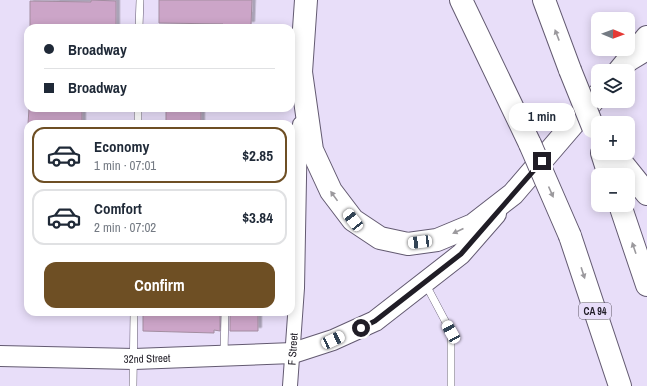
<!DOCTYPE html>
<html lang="en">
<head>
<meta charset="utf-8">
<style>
  body { margin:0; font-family:"Archivo Narrow",sans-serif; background:#f2f2f3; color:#1f2937; height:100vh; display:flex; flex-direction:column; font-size:15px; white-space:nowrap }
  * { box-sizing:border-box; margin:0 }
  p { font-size:13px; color:#747a83 }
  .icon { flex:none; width:22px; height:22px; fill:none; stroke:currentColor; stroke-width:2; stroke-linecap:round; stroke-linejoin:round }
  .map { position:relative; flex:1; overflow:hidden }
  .side { position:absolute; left:24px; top:120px; width:271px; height:196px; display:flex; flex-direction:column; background:#fff; border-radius:12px; box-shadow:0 2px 10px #0003 }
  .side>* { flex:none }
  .guide { position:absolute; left:24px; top:24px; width:271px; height:88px; border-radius:12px; box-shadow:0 2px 10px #0003; display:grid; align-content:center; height:88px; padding:0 20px; background:#fff }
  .needle { width:26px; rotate:91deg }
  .buttons { position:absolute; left:591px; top:12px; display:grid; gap:8px }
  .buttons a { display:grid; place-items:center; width:44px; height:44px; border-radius:8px; background:#fff; box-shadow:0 2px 10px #0003; font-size:20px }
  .end { position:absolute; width:18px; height:18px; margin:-9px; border:5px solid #201d26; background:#fff; box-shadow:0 0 0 2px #fff }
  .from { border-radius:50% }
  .bubble { position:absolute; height:28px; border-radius:12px; background:#fff; box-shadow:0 2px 10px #0003; font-size:13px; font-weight:700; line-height:28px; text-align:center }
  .car { position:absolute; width:12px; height:24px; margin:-12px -6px; border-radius:5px; box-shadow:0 0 3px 1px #0007; background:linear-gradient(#fff 24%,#345 0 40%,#fff 0 76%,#345 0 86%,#fff 0) }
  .guide b { display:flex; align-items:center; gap:14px; height:38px; font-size:15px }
  .guide b+b { border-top:1px solid #e0e1e3 }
  .guide i { width:10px; height:10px; background:#1f2937 }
  ul { padding:7px 0 0; list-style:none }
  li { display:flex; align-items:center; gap:12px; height:56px; margin:0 8px 6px; padding:0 12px; border:2px solid #e0e1e3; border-radius:12px }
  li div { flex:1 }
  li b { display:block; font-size:15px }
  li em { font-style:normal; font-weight:700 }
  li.on { border-color:#6e4f24 }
  li>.icon { width:36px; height:36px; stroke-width:1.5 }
  .cta { display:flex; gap:8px; margin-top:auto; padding:8px 20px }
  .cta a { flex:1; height:46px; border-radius:12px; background:#6e4f24; color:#fff; font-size:16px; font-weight:700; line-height:46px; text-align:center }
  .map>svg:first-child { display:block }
  .building { fill:#cca5c8; stroke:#a38da0; filter:url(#shadow) }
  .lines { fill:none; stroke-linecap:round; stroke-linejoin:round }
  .service-casing { stroke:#635a71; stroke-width:8 }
  .minor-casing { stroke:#635a71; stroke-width:16 }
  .secondary-casing { stroke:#635a71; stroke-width:22 }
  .primary-casing { stroke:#635a71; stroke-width:24 }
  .motorway-casing { stroke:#635a71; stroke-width:24 }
  .service { stroke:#fff; stroke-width:7 }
  .minor { stroke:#fff; stroke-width:14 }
  .secondary { stroke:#fff; stroke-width:20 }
  .primary { stroke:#fff; stroke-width:22 }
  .motorway { stroke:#fff; stroke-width:22 }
  .motorway-bridge-casing { stroke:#635a71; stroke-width:24; stroke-linecap:butt }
  .motorway-bridge { stroke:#fff; stroke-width:22 }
  .oneway { fill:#9b999d }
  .route { stroke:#201d26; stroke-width:5 }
  .labels { text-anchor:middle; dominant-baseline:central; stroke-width:3.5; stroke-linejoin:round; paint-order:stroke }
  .shield { fill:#e8def9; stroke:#5c5765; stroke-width:1 }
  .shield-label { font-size:10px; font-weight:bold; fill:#201d26 }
  .street-label { font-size:11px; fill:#201d26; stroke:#e8def9 }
</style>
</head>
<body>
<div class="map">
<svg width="647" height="386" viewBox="0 0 647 386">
  <defs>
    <filter id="shadow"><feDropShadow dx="3.5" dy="-3.5" stdDeviation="0" flood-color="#0004"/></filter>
  </defs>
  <rect width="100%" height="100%" fill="#e8def9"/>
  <path class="building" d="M91,0L116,1V28L30,27V1L91,2Z
    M159,0H252L251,25H239V28H223V24L159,23Z
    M29,108H82V124H28Z
    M166,108H201V124H166Z
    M143,312H220V331L214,330V333L143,331Z
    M230,312H258V331H230Z"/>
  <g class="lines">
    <defs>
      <path id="service" d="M139,28L140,0
        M138,124V108
        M425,283L451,332V386
        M224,354L225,312
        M133,386L134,312"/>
      <g id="minor">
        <path id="s1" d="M290,386L297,288L300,124"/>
      </g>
      <g id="secondary">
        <path id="s2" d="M0,356L134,359L293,353L333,340L375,321L461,254L496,214"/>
      </g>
      <path id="primary" d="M619,71L647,37
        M301,72L312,150L331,191L353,220L380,238L408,244L437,240L473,225L513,194L598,95"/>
      <path id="motorway" d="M461,0L530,144
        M544,0L570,70
        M627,61L647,49
        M301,72L306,0
        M602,153L609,175
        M614,153L647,194
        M620,205L647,285
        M570,236L620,386"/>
    </defs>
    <use href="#service" class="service-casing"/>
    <use href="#minor" class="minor-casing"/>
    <use href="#secondary" class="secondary-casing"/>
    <use href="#primary" class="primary-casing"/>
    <use href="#motorway" class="motorway-casing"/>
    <use href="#service" class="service"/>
    <use href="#minor" class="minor"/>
    <use href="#secondary" class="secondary"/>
    <use href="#primary" class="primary"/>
    <use href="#motorway" class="motorway"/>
    <defs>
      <path id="motorway-bridge" d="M570,70L593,127
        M530,144L570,236"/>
    </defs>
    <use href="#motorway-bridge" class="motorway-bridge-casing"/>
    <use href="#motorway-bridge" class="motorway-bridge"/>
  </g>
  <defs><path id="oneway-solid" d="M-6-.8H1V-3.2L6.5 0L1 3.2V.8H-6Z"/></defs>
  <g class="oneway">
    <use href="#oneway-solid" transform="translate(557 35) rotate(-111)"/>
    <use href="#oneway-solid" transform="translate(551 192) rotate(66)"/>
    <use href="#oneway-solid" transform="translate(334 196) rotate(-126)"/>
    <use href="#oneway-solid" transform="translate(458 231) rotate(156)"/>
    <use href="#oneway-solid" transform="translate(634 248) rotate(-109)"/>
    <use href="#oneway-solid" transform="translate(583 273) rotate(72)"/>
  </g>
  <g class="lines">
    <path class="route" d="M361,328L375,321L461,254L542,161"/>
  </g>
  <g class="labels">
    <rect class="shield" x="579" y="303" width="32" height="16" rx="3"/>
    <g class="shield-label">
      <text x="595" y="311">CA 94</text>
    </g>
    <g class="street-label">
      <text stroke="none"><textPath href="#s1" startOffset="37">F Street</textPath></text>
      <text stroke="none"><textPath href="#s2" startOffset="147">32nd Street</textPath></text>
    </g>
  </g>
</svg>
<div class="buttons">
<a><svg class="needle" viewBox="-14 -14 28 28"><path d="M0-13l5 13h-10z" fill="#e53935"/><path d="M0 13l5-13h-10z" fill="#747a83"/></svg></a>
<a><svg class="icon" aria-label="layers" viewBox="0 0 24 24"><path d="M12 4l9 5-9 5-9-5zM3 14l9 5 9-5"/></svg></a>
<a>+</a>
<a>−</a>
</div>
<i class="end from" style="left:361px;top:328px"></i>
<i class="end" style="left:542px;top:161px"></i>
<div class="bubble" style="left:509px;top:103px;width:66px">1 min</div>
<i class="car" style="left:353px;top:220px;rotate:322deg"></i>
<i class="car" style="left:420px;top:242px;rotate:263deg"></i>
<i class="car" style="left:451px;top:332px;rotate:331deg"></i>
<i class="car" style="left:333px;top:340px;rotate:65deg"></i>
<div class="guide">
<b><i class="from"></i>Broadway</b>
<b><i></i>Broadway</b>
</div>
<section class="side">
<ul>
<li class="on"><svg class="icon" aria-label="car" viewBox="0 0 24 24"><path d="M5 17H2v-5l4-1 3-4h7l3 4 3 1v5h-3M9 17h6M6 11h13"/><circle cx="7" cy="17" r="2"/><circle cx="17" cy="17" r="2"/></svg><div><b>Economy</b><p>1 min · 07:01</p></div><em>$2.85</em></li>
<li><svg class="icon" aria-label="car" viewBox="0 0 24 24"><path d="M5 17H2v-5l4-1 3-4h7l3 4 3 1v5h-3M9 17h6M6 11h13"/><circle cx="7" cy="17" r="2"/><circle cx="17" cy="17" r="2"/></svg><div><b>Comfort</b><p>2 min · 07:02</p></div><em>$3.84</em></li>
</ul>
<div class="cta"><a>Confirm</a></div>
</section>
</div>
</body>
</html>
